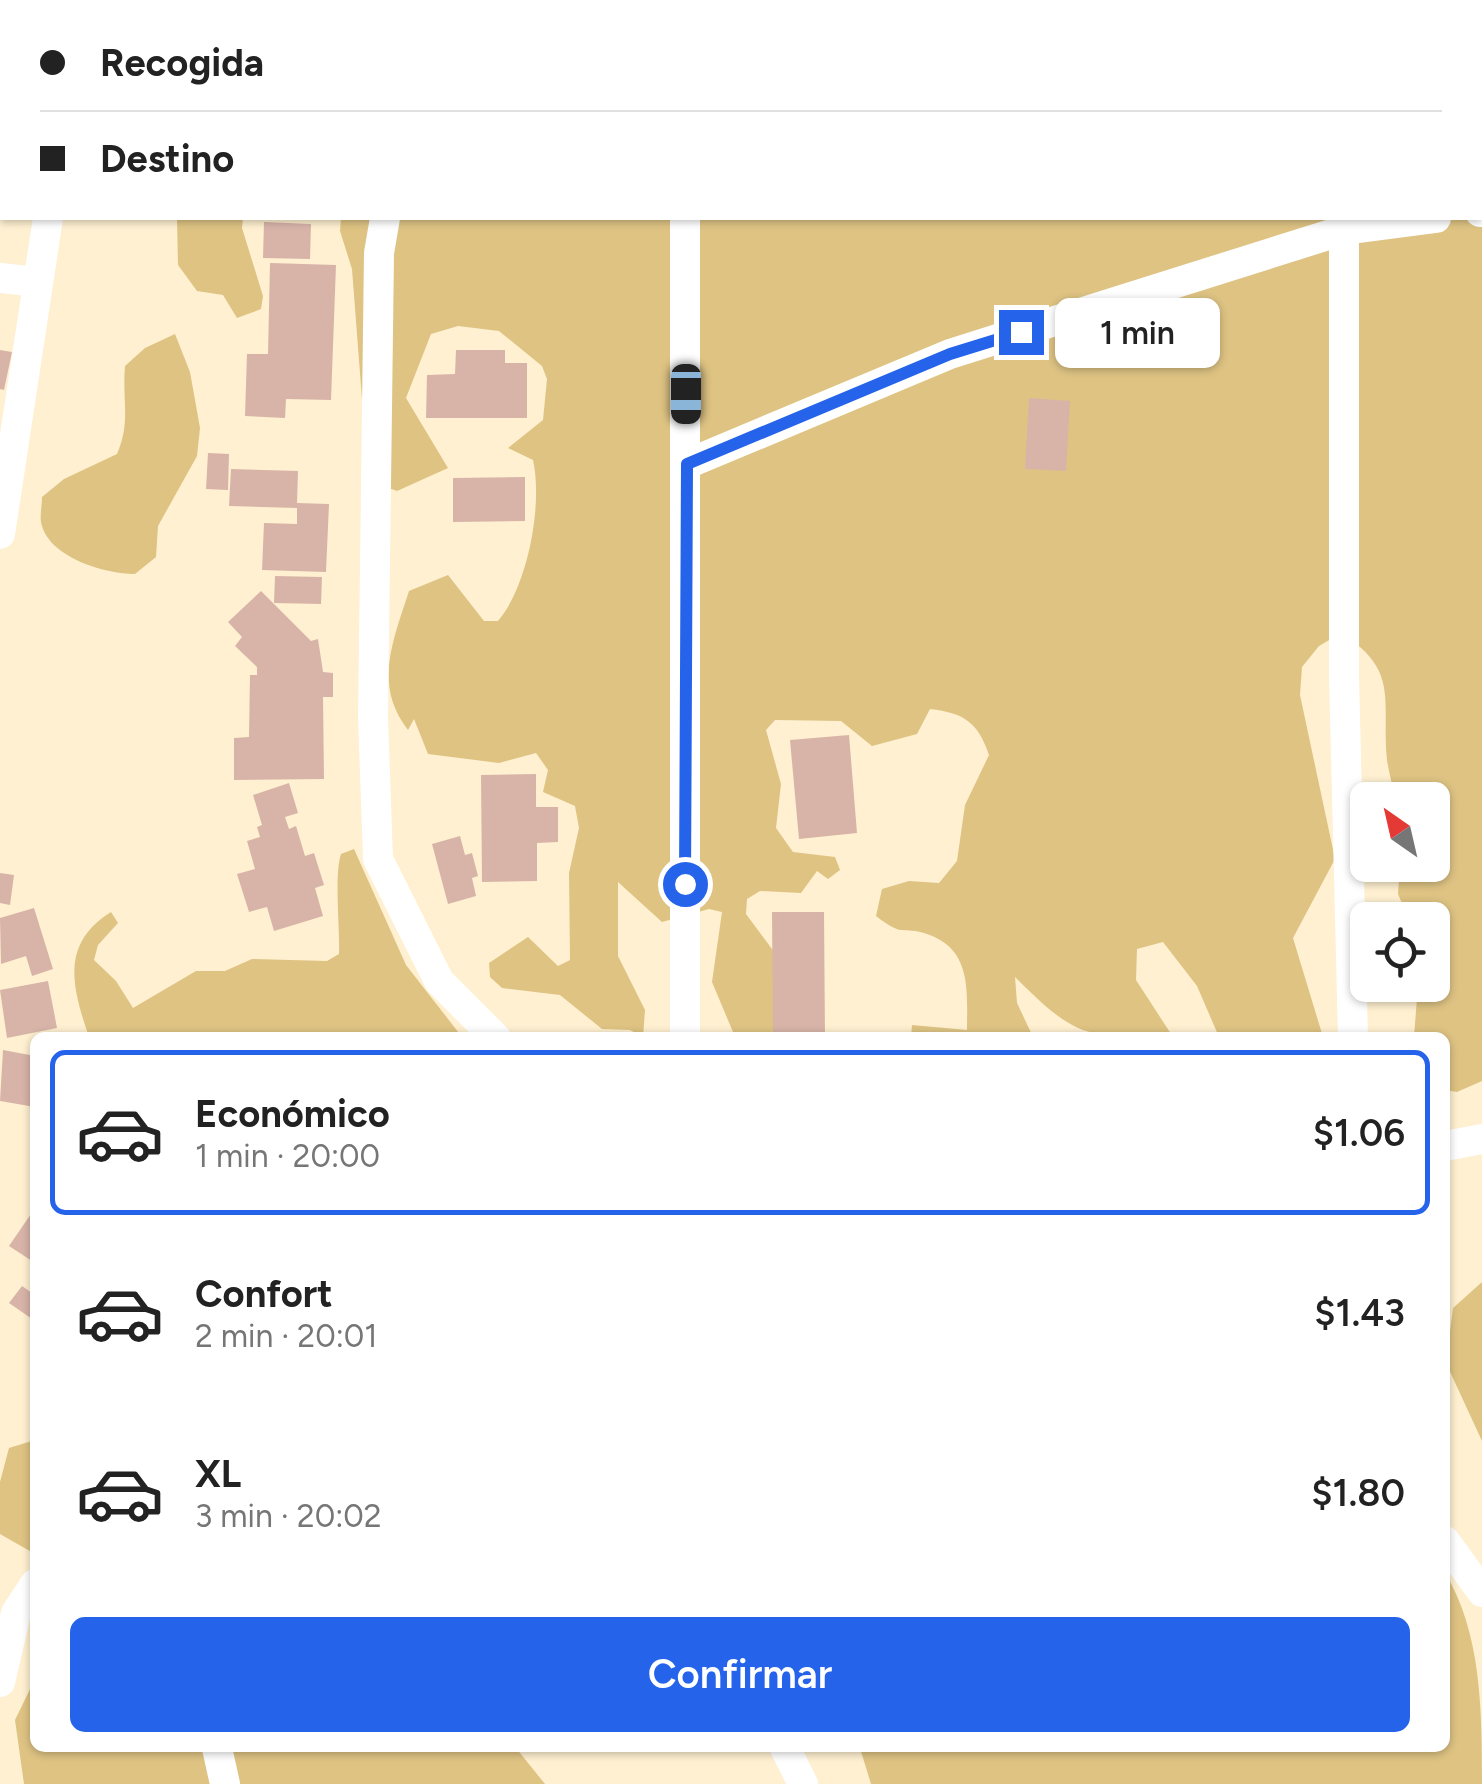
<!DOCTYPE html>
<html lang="es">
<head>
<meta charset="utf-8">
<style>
  body { margin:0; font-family:Figtree,sans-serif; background:#f6f6f6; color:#222; height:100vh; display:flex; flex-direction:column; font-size:38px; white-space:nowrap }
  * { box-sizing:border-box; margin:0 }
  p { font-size:32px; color:#767676 }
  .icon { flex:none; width:55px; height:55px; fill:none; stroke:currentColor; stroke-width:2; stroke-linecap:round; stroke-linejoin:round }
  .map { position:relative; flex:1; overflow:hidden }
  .sheet { position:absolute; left:30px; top:1032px; width:1420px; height:720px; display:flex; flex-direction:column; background:#fff; border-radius:15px; box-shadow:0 2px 8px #0004 }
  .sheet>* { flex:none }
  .guide { position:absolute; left:0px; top:0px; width:1482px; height:220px; box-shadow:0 2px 8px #0004; display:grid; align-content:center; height:220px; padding:0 40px; background:#fff }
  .needle { width:65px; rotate:326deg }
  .buttons { position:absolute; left:1350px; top:782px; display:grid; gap:20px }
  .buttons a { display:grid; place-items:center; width:100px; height:100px; border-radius:15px; background:#fff; box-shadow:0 2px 8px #0004; font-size:50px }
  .end { position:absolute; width:45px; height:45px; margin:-22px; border:12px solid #2563eb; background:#fff; box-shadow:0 0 0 5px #fff }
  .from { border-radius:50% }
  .bubble { position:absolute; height:70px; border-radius:15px; background:#fff; box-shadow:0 2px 8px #0004; font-size:32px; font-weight:600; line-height:70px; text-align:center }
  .car { position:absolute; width:30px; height:60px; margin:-30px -15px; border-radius:12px; box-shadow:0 0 8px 2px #0007; background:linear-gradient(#222 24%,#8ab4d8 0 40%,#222 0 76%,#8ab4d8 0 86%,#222 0) }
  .guide b { display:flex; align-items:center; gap:35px; height:95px; font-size:38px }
  .guide b+b { border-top:2px solid #e0e0e0 }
  .guide i { width:25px; height:25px; background:#222 }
  ul { padding:18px 0 0; list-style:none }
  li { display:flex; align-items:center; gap:30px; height:165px; margin:0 20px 15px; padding:0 20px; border:5px solid transparent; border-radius:15px }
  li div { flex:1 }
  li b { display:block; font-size:38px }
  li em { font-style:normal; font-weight:600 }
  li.active { border-color:#2563eb }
  li>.icon { width:90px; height:90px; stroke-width:1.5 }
  .action { display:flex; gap:20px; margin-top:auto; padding:20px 40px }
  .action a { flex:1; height:115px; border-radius:15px; background:#2563eb; color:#fff; font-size:40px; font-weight:600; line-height:115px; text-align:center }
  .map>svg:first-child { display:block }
  .green { fill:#dec383 }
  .building { fill:#d8b4a8 }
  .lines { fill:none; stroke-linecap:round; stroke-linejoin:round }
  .street { stroke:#fff; stroke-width:30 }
  .route { stroke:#2563eb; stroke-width:12 }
</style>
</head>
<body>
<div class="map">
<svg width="1482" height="1784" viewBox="0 0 1482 1784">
  <rect width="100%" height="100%" fill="#fef0d0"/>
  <path class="green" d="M197,0H1482V1081L1457,1092L1445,1090V1038L1414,1037L1418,985H1432V920H1409L1398,894L1400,865H1432V800H1395C1393,787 1389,773 1387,760C1381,701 1401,671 1341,633L1319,646L1302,667L1300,695L1335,859L1293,938L1323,1037H1219L1197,986L1163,942L1137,949L1136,980L1173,1037C1086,1037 1078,1040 1015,977L1017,1003L1033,1037H911L912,1025L967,1030C967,991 972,949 927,934C900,925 906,939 876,916L882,889L909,881L939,883L957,861L965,805L989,755C978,722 964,713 930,709L917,734L872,746L841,721L775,720L766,730L781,784L776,828L793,852L835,857L840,870L828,879L817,871L801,893L760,891L747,899L746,914L806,995L805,1023L764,1034L733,1032L712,982L722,912L709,909L662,922L618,882V956L645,1010L643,1037L630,1030L602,1029L560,995L502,988L490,977L489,963L528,937L558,966L570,960L569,873L579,828L575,806L543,792L548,770L536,753L499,763L428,754L414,719L408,730C373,685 393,641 409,591L448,575L484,621H498C528,586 543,504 533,460L508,448L543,420L547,379L542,366L499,331L458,326L431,334L406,398L448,468L397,491L386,487L366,451L352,269L340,231L341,218H1480V2Z
    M177,218H243L242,228L263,296L261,309L237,318L223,295L197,291L178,265Z
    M175,334L190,372L200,428L197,456L158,526L156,557L135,574C105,574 47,557 41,522C40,514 42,505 42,497L64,479L117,454C131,422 122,401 125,366L145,348Z
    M354,849L406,965L462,1037H89C72,987 60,944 111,912L118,923L98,945L94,960L116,981L133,1008L196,971H225L252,959L327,961L339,954C340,928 334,876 341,854Z
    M1482,1282V1441L1446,1363L1453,1308Z
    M35,1440V1554L0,1534V1482L9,1448Z
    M1445,1573C1482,1633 1482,1714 1482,1784H871L860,1748H1445Z
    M35,1679V1748H516L545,1784H24L15,1720Z"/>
  <path class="building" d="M264,222L311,224L310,259L263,258Z
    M270,263L336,265L331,400L286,399L285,418L245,416L247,354H268Z
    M0,350L12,352L4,390L0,389Z
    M456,350H505V363H527V418H426L427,375L455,374Z
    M1029,398L1070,401L1066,471L1025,469Z
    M208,453L229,454L228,490L206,489Z
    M231,469L298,471L297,503L329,504L326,572L262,570L264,523L297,524V508L229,506Z
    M525,477V521L453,522V478Z
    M275,576L322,577L321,604L274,603Z
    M261,591L311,641L318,639L323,672L333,673V697H323L324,779L234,780V738L249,737L250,675H257V667L235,646L242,637L228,622Z
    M849,735L857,833L799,839L790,740Z
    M536,774V807H558V842L537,843V881L482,882L481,775Z
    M289,783L298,813L285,817L289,829L296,826L305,856L314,853L324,885L315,888L323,916L274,931L267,907L249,912L237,874L255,869L247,841L260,837L257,827L262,825L253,795Z
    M460,836L465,855L472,853L478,876L472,878L476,896L448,904L432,844Z
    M0,873L14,875L10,905L0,903Z
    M34,908L53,969L32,976L26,956L1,964L0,918Z
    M772,912H824L825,1038H773Z
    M48,981L57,1028L7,1038L0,990Z
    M3,1050L35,1056V1107L0,1101Z
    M35,1208V1263L9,1246Z
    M22,1286L35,1295V1321L9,1303Z"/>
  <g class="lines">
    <path class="street" d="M683,0V2
      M80,2V0
      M435,2L436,0
      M1344,2V0
      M1480,212L1482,211
      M385,218L379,253L373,717L378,859L439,981L496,1038
      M1344,218V676L1353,1038
      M0,278L38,282
      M687,464L950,354L1344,230L1436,218
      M0,534L48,218
      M685,1038V218
      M1445,1146L1482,1139
      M1445,1541L1482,1592
      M0,1682L16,1613L35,1584
      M217,1748L225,1784
      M785,1748L803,1784"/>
  </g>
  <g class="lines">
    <path class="route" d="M685,884L687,464L950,354L1021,332"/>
  </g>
</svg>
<div class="buttons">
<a><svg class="needle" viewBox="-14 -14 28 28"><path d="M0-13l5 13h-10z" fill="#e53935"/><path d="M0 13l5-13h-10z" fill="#767676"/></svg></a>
<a><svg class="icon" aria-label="locate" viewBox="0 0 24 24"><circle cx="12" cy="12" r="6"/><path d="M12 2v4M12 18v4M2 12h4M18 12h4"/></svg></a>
</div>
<i class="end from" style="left:685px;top:884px"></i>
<i class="end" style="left:1021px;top:332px"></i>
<div class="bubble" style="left:1055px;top:298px;width:165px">1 min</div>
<i class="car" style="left:686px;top:394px;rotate:180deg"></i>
<div class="guide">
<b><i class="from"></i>Recogida</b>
<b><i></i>Destino</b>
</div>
<section class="sheet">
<ul>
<li class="active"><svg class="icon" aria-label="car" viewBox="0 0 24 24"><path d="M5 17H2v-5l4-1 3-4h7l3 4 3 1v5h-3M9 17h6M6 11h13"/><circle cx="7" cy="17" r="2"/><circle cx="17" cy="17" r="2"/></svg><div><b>Económico</b><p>1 min · 20:00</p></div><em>$1.06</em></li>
<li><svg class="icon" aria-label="car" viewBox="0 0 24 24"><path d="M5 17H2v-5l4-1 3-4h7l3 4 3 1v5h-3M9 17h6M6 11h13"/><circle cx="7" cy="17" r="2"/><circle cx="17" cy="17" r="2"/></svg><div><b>Confort</b><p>2 min · 20:01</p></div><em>$1.43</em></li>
<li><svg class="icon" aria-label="car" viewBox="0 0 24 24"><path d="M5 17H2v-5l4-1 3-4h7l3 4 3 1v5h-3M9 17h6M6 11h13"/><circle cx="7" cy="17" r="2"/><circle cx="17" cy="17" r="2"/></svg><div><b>XL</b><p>3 min · 20:02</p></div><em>$1.80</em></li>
</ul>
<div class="action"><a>Confirmar</a></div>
</section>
</div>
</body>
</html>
